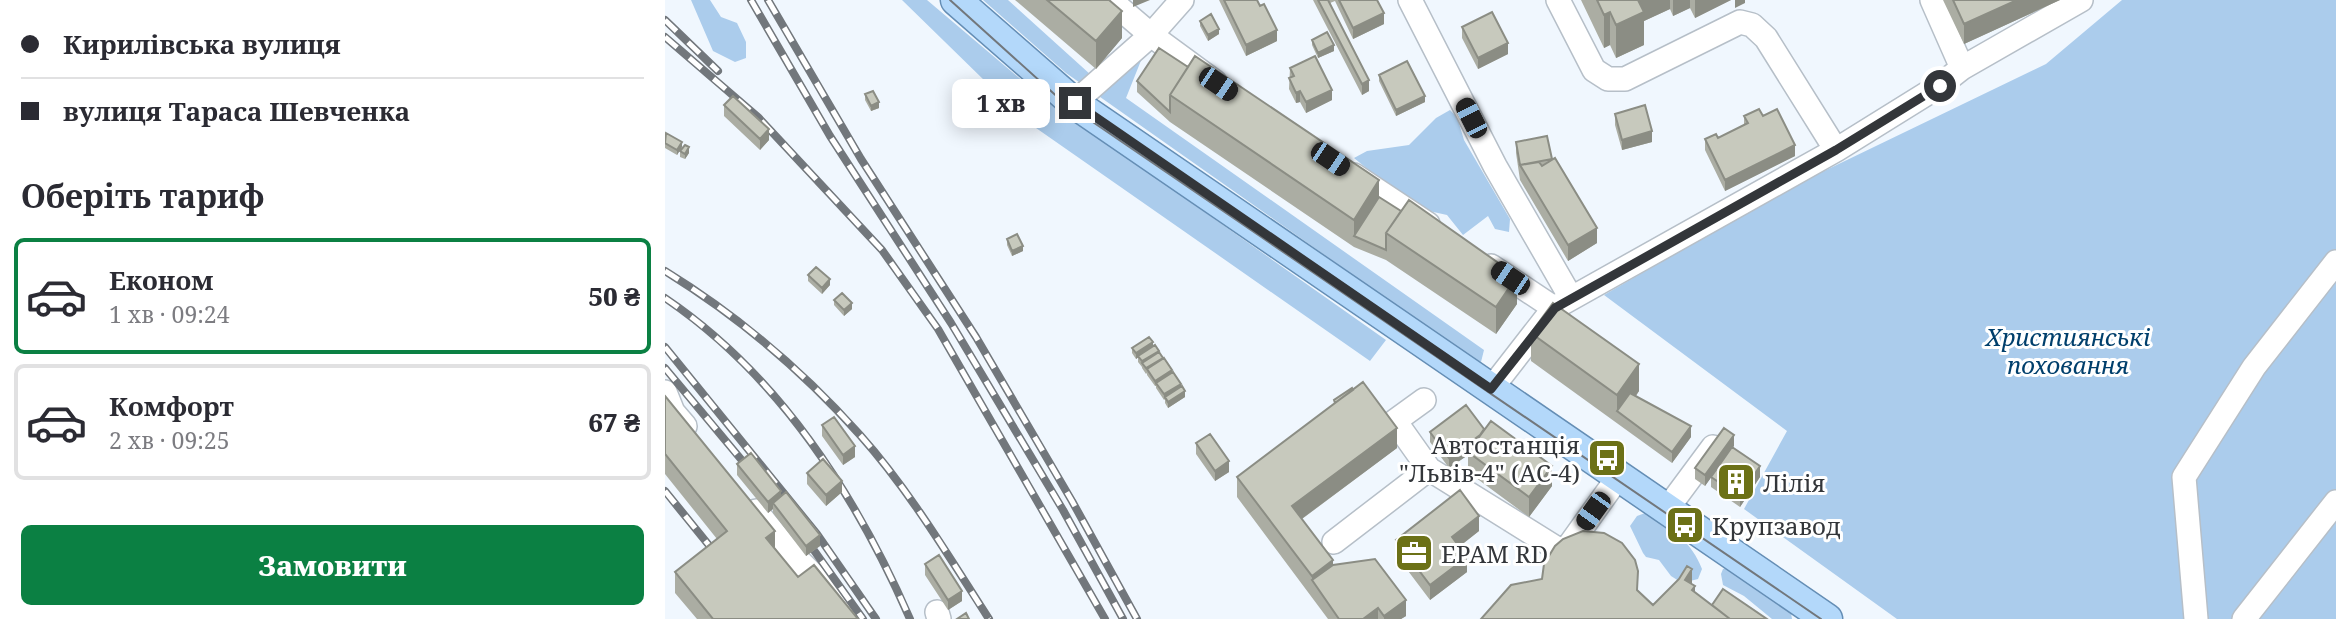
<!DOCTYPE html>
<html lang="uk">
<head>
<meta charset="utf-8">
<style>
  body { margin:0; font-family:"Noto Serif",serif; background:#f7f7f7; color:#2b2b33; height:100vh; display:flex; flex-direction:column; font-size:26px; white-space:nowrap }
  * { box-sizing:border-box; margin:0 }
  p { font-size:23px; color:#7c7c81 }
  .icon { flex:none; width:38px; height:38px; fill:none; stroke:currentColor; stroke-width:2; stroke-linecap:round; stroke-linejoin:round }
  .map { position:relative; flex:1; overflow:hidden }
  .sheet { display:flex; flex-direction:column; background:#fff; width:665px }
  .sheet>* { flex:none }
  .banner { display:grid; align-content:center; height:154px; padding:0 21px; background:#fff }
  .end { position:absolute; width:32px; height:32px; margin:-16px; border:9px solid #33363a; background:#fff; box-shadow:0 0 0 4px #fff }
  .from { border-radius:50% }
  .bubble { position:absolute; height:49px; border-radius:10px; background:#fff; box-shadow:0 4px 18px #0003; font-size:23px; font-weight:800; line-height:49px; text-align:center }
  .car { position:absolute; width:21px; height:42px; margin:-21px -10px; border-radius:9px; box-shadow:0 0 5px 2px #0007; background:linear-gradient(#222 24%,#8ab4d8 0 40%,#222 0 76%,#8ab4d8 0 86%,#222 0) }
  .banner b { display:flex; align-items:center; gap:24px; height:66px; font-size:26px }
  .banner b+b { border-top:2px solid #e1e1e2 }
  .banner i { width:18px; height:18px; background:#2b2b33 }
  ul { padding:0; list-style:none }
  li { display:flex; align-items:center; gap:21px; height:116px; margin:0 14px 10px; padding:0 7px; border:4px solid #e1e1e2; border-radius:10px }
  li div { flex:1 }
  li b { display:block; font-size:26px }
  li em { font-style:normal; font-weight:800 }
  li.active { border-color:#0b8043 }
  li>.icon { width:63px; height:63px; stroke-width:1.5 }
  h2 { padding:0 21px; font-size:32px; line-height:84px }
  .primary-button { display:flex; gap:14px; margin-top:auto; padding:14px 21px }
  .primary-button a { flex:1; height:80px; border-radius:10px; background:#0b8043; color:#fff; font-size:28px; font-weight:800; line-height:80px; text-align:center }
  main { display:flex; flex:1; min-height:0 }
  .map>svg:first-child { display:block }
  .green { fill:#abccec }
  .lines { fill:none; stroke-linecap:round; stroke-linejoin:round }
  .minor-casing { stroke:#b6bfc8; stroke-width:26 }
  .major-casing { stroke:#658eb5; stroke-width:33 }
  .minor { stroke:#fff; stroke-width:23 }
  .major { stroke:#b3d8fa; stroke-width:30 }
  .tram { stroke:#72777c; stroke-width:2 }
  .rail-casing { stroke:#72777c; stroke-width:8 }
  .rail { stroke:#fff; stroke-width:5; stroke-dasharray:16; stroke-linecap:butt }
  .wall { fill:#abada3 }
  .shaded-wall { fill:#8b8d84 }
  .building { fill:#c7c9bd; stroke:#8b8d84; stroke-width:2 }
  .route { stroke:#33363a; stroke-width:9 }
  .labels { text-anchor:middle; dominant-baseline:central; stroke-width:6; stroke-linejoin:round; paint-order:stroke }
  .park-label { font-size:24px; font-style:italic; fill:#003f6c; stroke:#fff }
  .poi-label { font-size:24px; fill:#33363a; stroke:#fff; text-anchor:start }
</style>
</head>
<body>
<main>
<section class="sheet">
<div class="banner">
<b><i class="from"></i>Кирилівська вулиця</b>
<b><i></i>вулиця Тараса Шевченка</b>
</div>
<h2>Оберіть тариф</h2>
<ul>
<li class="active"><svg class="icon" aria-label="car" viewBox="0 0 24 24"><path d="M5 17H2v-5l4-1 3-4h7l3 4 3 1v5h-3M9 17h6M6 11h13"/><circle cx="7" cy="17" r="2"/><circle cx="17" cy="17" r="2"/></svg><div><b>Економ</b><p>1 хв · 09:24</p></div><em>50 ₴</em></li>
<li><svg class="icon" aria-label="car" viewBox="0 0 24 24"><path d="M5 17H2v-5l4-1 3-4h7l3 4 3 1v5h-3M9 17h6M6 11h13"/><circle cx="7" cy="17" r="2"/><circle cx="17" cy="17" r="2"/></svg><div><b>Комфорт</b><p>2 хв · 09:25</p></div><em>67 ₴</em></li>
</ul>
<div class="primary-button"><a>Замовити</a></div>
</section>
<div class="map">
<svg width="1671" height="619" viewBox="0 0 1671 619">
  <rect width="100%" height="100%" fill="#f0f7fe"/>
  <path class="green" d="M26,0H45L56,17L72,23L81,42V58L70,62L48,51Z
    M237,0H262L378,98L721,340L705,361L361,121Z
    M318,0H343L426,75L479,53L461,98L819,350L816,362L803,356L401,73Z
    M1457,0H1671V619H1232L1079,509L1122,431L939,295L1126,187L1381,64Z
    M785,110L792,117L799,140L845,219L844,232L830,229L823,216L798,235L782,215L764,211L717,181L689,158L702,151L744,145L771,118Z
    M983,512C1006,528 1027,542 1037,569L1033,579L1017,583L1006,576L994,560L981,557L978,553L965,526L972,516Z
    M1067,566L1125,607L1127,619H1107L1079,596L1058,585L1056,574L1058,569Z"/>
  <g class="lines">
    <defs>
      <path id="minor" d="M445,0L486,35L550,82
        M745,0L830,166L906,298
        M893,0L929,70L943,79H960L1075,22L1087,25L1101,38L1171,150
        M1267,0L1297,68
        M409,103L486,35L517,0
        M689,175L763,224
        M826,266L889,308
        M826,389L889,308L1171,150L1274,86L1297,68L1416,0
        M0,392L8,412L20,426
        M764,469L899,553
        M1002,509L1048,447
        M91,511L121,548L154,581L180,619
        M669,542L764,469L730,421L759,400
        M896,557L954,476
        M272,612L274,619
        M1531,619L1519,477L1589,367L1671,262
        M1579,619L1671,502"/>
      <path id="major" d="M291,0L409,103L1162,619"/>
    </defs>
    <use href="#minor" class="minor-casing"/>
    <use href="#major" class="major-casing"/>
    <use href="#minor" class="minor"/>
    <use href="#major" class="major"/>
    <path class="tram" d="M285,0L397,101L1156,619"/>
    <defs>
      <path id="rail" d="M86,0L165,136L286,323L398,510L458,619
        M103,0L196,159L311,337L407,501L472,619
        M0,20L53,71
        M0,37L93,117L217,250L273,329L440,619
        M0,271C73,316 138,371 195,435C245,491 284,557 324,619
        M0,298C114,375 191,495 245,619
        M0,347L152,534L211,619
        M0,368L90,476
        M0,491L47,549
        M138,535L198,619"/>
    </defs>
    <use href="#rail" class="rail-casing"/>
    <use href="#rail" class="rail"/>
  </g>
  <path class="wall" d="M350,0H444L457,38L431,69Z
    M554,0H592L612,41L581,56Z
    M648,0H712L719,24L688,39L670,1L665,3L704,91L697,95Z
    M916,0H1066L1030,18L1025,8L1008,16L1005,9L979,21V45L951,58L945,45L939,48Z
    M1278,0H1395L1299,44Z
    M535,21L554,34L543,41L535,26Z
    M797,27L843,54L813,69L797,38Z
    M647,40L669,51L653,58L647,45Z
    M494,48L714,197L852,304L831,334L721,260L689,247L505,122L472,92V81Z
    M625,68L667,100L641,113L635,102L631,103L624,89Z
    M714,75L760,102L731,116L714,81Z
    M200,94L214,108L206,111L200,100Z
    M59,105L104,140L95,150L59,116Z
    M950,114L987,142L957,150L950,125Z
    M1079,116H1098L1130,156L1060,191L1040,150V139L1053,138L1079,125Z
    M0,134L17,147L12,155L0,148Z
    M851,142L887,160L932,243L903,261L855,180L851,153Z
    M15,151L24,153L20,159L15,157Z
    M342,239L358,251L347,256L342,245Z
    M143,275L165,285L157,294L143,281Z
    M169,300L187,309L179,316L169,305Z
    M866,333L974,391L971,396L1026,437L1007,463L866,361Z
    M488,347L494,352L507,372L516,387L520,397L503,408L500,403V399L499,400L491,388V386H490L482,375V373L481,374L477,368V367L473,362V357L471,359L467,353V348Z
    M0,396L110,548L133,577L193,619H32L10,593V572L52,539L0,474Z
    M669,400L732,448L637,519L668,565L741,616L736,619H663L572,497V477L669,405Z
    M157,425L190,457L178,465L157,436Z
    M819,429L887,486L864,517L803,472V455L784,468L765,442V432Z
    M531,443L564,472L550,481L531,454Z
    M1069,446L1068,447L1095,477L1075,507L1046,487V477L1040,486L1030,479V468Z
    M72,464L116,496L155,546L141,556L108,513V509L103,513L72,475Z
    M142,473L177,492L161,506L142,484Z
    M814,531L794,547L802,572L765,600L731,555V540Z
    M260,564L297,601L283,610L260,575Z"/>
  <path class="shaded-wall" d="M468,0H485L468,7Z
    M969,0H1005V9L979,21V45L951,58V25Z
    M1008,0H1025V8L1008,16Z
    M1030,0H1066L1030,18Z
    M1070,0H1080V3L1070,8Z
    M1352,0H1395L1299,44V24Z
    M457,11V38L431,69V41Z
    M945,12V45L939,48V15Z
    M719,13V24L688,39V28Z
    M554,29V34L543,41V35Z
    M612,30V41L581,56V45Z
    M843,43V54L813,69V58Z
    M669,45V51L653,58V53Z
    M704,80V91L697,95V84Z
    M667,90V100L641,113V102Z
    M635,91V102L631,103V93Z
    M760,96V102L731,116V110Z
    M214,102V108L206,111V106Z
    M104,129V140L95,150V139Z
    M987,131V142L957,150V140Z
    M17,142V147L12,155V150Z
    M1130,145V156L1060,191V180Z
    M24,147V153L20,159V154Z
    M714,180V208L689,236V247V220Z
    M932,228V243L903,261V245Z
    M358,246V251L347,256V251Z
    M852,276V304L831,334V307Z
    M165,279V285L157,294V288Z
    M187,303V309L179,316V310Z
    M488,342V348L471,359V353Z
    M974,364V391L957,415L952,411V395Z
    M507,370V375L491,383L490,386V381Z
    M516,384V389L500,397L499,400V394Z
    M520,391V397L503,408V402Z
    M1026,426V437L1007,463V452Z
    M732,428V448L627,526V506Z
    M820,431L803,452V455L784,468V458Z
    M1069,435V446L1040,486V475Z
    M190,446V457L178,465V455Z
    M564,461V472L550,481V471Z
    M887,466V486L864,517V497Z
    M1095,466V477L1075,507V496Z
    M177,481V492L161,506V495Z
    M116,491V502L108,503V509L103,513V502Z
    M814,516V531L787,552V537Z
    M110,531V552L101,538Z
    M155,535V546L141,556V546Z
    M802,557V572L765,600V585Z
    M668,560V580H647V576Z
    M1027,569V590L1030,586V619L1020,580Z
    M297,591V601L283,610V600Z
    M741,600V616L736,619H719V616Z
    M713,608V619H698Z"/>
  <path class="building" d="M382,0H444L457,11L431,41Z
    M559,0H592L595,6L599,4L612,30L581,45Z
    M653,0H663L704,80L697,84Z
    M674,0H712L719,13L688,28Z
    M932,0H973L979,12L951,25L945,12L939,15Z
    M1288,0H1352L1299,24Z
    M827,12L843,43L813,58L797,27Z
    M546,14L554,29L543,35L535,21Z
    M662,32L669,45L653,53L647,40Z
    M494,48L523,67L505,95V112L472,81Z
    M530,56L714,180L689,220L505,95Z
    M650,56L667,90L641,102L635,91L631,93L624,78L629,76L625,68Z
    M742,61L760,96L731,110L714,75Z
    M208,91L214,102L206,106L200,94Z
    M68,96L104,129L95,139L59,105Z
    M980,105L987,131L957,140L950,114Z
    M1094,109L1098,116L1112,109L1130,145L1060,180L1040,139L1051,134L1053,138L1083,123L1079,116Z
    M1,133L17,142L12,150L0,143Z
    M882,136L887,159L855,165L851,142Z
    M20,145L24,147L20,154L15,151Z
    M890,158L932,228L903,245L855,165L874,162L877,166Z
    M714,197L736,211L721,233V250L689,236Z
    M744,200L852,276L831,307L721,233Z
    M352,234L358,246L347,251L342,239Z
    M151,267L165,279L157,288L143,275Z
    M177,293L187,303L179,310L169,300Z
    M888,303L974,364L952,395L866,333Z
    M484,337L488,342L471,353L467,348Z
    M490,345L494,351L477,361L473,356Z
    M494,352L498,358L481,368L477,363Z
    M499,358L507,370L490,381L482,369Z
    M508,372L516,384L499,394L491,383Z
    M698,382L732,428L627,506L668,560L647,576L572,477Z
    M517,386L520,391L503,402L500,397Z
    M687,388L688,390L670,403L669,400Z
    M965,393L1026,426L1007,452L952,411Z
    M0,396L110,531L101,538L133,577L149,565L193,619H48L10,572L62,531L0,454Z
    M801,405L819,429L815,435L784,458L765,432Z
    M169,417L190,446L178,455L157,425Z
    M826,421L887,466L864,497L803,452Z
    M1059,428L1069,435L1040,475L1030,468Z
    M545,434L564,461L550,471L531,443Z
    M1067,447L1095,466L1075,496L1046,477Z
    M86,453L116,491L103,502L72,464Z
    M158,459L177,481L161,495L142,473Z
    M795,490L814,516L787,537L802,557L765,585L731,540Z
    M121,492L155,535L141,546L108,503Z
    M918,531L939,533L957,543L970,560L973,571L972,590L988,605L1014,579L1022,566L1027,569L1020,580L1030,586L1027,590L1065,619H816L846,585L877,579L879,564L890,546L898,539Z
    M274,555L297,591L283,600L260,564Z
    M710,559L741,600L719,616L713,608L698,619H674L647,580L668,565Z
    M1058,589L1102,619H1065L1047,605Z
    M301,613L304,619H292Z"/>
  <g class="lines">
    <path class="route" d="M410,103L826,389L890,308L1171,150L1275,86"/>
  </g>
  <defs>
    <symbol id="bus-square" viewBox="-11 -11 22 22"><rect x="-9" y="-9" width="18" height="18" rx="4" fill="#6c7117" stroke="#fff"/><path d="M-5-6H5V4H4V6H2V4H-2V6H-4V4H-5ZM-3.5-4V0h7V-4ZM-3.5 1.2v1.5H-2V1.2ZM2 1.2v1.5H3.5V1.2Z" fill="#fff"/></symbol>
    <symbol id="building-square" viewBox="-11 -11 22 22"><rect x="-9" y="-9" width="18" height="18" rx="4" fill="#6c7117" stroke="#fff"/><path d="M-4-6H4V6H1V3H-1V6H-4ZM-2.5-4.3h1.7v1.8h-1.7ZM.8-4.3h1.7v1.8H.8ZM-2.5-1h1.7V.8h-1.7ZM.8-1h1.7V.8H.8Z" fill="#fff"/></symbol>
    <symbol id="office-square" viewBox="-11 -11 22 22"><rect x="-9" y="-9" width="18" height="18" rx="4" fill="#6c7117" stroke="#fff"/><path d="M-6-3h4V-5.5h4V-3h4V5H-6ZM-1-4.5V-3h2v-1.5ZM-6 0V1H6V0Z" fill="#fff"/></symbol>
  </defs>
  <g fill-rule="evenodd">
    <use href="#bus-square" x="920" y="436" width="44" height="44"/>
    <use href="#building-square" x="1049" y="460" width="44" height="44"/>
    <use href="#bus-square" x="998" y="503" width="44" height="44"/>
    <use href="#office-square" x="727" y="531" width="44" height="44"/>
  </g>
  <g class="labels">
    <g class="park-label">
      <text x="1403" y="336">Християнські<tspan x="1403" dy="28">поховання</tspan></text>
    </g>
    <g class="poi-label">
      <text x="915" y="444" text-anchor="end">Автостанція<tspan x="915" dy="28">"Львів-4" (АС-4)</tspan></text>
      <text x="1098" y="482">Лілія</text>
      <text x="1047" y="525">Крупзавод</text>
      <text x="776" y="553">EPAM RD</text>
    </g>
  </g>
</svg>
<i class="end from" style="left:1275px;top:86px"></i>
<i class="end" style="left:410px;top:103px"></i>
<div class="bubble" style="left:287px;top:79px;width:98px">1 хв</div>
<i class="car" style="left:553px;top:84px;rotate:124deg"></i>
<i class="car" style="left:806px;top:118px;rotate:333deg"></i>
<i class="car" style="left:665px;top:159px;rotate:124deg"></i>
<i class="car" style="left:845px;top:278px;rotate:304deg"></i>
<i class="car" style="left:928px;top:511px;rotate:216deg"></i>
</div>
</main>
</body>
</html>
